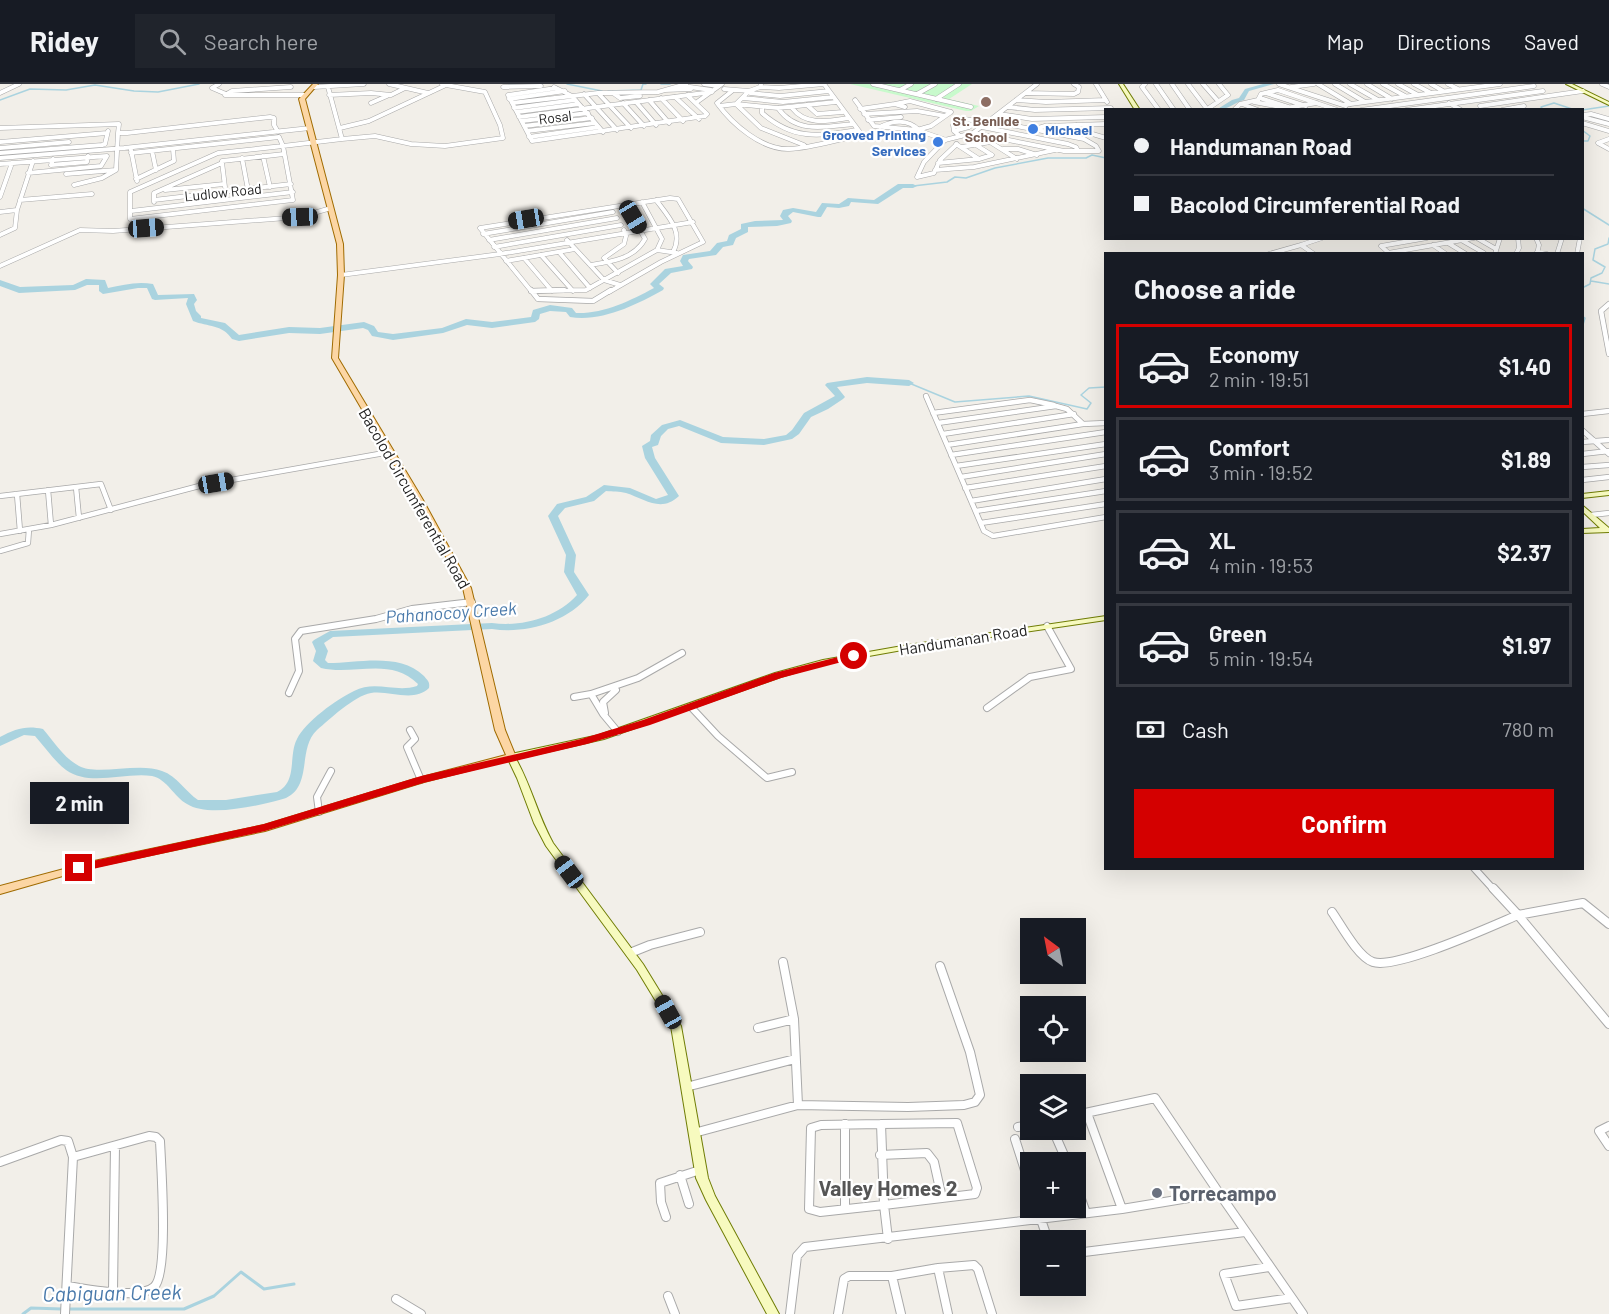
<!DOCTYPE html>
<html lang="en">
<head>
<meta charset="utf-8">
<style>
  body { margin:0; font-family:Barlow,sans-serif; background:#20242c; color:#f1f3f6; height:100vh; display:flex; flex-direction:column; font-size:22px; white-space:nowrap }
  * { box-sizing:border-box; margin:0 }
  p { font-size:20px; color:#9ea1a6 }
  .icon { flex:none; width:33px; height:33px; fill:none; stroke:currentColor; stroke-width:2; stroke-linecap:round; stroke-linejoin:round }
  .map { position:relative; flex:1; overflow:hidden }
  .drawer { position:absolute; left:1104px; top:168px; width:480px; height:618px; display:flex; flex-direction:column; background:#171b24; border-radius:0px; box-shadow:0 6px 24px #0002 }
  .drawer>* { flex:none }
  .top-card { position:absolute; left:1104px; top:24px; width:480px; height:132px; border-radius:0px; box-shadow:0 6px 24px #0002; display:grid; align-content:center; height:132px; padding:0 30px; background:#171b24 }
  .needle { width:39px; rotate:328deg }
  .buttons { position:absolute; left:1020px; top:834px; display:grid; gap:12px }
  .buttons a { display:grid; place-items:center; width:66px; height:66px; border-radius:0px; background:#171b24; box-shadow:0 6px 24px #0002; font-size:30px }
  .end { position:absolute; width:27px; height:27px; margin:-14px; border:8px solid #d40000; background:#fff; box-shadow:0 0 0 3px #fff }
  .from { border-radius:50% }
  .bubble { position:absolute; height:42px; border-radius:0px; background:#171b24; box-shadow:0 6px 24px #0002; font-size:20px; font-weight:700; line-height:42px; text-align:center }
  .car { position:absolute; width:18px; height:36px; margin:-18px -9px; border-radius:8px; box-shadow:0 0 4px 2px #0007; background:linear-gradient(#222 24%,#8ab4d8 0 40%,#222 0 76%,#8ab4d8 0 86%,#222 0) }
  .top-card b { display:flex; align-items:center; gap:21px; height:57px; font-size:22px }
  .top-card b+b { border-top:2px solid #363941 }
  .top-card i { width:15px; height:15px; background:#f1f3f6 }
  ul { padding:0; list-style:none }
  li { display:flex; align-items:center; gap:18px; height:84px; margin:0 12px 9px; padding:0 18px; border:3px solid #363941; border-radius:0px }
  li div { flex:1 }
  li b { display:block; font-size:22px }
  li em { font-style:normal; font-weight:700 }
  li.active { border-color:#d40000 }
  li>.icon { width:54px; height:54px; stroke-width:1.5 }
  h2 { padding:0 30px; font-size:27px; line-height:72px }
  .pay { display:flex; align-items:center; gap:15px; height:66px; padding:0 30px; font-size:22px }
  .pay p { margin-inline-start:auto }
  .cta { display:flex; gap:12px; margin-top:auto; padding:12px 30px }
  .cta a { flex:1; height:69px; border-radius:0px; background:#d40000; color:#fff; font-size:24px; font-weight:700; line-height:69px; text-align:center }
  header { display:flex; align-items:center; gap:36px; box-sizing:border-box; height:84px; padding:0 30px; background:#171b24; border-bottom:2px solid #363941 }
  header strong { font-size:28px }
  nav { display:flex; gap:33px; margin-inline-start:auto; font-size:21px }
  .search { width:420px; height:54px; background:#20242c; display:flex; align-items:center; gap:15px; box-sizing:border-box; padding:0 21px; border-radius:0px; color:#9ea1a6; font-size:22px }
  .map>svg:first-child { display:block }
  .park { fill:#c8facc }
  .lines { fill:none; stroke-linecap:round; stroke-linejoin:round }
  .stream-far1 { stroke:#aad3df; stroke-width:1.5 }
  .stream { stroke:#aad3df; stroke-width:3 }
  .river { fill:#aad3df; fill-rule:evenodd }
  .street-far3-casing { stroke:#a9a9a9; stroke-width:5 }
  .street-far2-casing { stroke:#a9a9a9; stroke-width:6 }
  .street-far1-casing { stroke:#a9a9a9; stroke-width:8 }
  .street-casing { stroke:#a9a9a9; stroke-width:10 }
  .secondary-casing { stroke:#707d05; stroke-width:2 }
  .primary-casing { stroke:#a06b00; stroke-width:2 }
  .street-far3 { stroke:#fff; stroke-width:4 }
  .street-far2 { stroke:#fff; stroke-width:4.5 }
  .street-far1 { stroke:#fff; stroke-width:6 }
  .street { stroke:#fff; stroke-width:8 }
  .secondary { fill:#f7fabf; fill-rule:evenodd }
  .primary { fill:#fcd6a4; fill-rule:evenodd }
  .route { fill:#d40000 }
  .education-dot { fill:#8d6e63; stroke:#fff; stroke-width:2 }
  .shop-dot { fill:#3f7fe0; stroke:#fff; stroke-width:2 }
  .worship-dot { fill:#6b7280; stroke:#fff; stroke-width:2 }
  .labels { text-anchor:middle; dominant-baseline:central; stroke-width:4.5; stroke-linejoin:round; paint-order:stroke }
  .far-street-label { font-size:14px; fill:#222; stroke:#fff }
  .far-education-label { font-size:14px; font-weight:bold; fill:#785e54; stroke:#fff }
  .far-shop-label { font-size:14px; font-weight:bold; fill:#366cbe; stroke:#fff; text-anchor:start }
  .street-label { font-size:16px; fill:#222; stroke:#fff }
  .water-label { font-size:18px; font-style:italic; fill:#4a7aab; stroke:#fff }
  .near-worship-label { font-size:20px; font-weight:bold; fill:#5b616d; stroke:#fff; text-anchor:start }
  .near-neighbourhood-label { font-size:21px; font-weight:bold; fill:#555; stroke:#fff }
  .near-water-label { font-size:21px; font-style:italic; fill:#4a7aab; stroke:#fff }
</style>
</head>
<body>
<header>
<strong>Ridey</strong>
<div class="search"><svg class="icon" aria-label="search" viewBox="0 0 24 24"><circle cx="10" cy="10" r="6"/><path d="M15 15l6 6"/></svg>Search here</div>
<nav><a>Map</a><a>Directions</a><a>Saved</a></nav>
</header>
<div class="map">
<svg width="1609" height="1230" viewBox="0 0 1609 1230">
  <rect width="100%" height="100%" fill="#f2efe9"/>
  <path class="park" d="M850,0H972L949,15L979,22L971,27H966Z"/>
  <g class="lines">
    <path class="stream-far1" d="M509,0H521
      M567,0L602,7
      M661,0H670
      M608,7L641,6L643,0H646
      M0,16L30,5L66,6L95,1L134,7L158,8L199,0
      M1543,26L1541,23L1554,19L1575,26
      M1582,26L1609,22
      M1582,46L1590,52L1588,57H1582
      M913,102L947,98L955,93L966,94L995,84L1048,74H1086L1092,71L1106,74
      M1582,124L1609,141
      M1591,197L1609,200
      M1582,204L1590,200L1591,194L1602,189L1605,183L1593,176L1595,165L1608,160L1609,154
      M1582,232L1585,234L1582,244
      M909,299L955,318L1029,312L1087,325L1091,319L1081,311L1089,304L1106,303"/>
    <path class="stream" d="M68,1225H184L214,1212L241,1188L264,1205L294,1200
      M23,1230L31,1224L62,1225"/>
    <path class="river" d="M1263,0H1274L1249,7L1244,16C1234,19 1227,26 1216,26L1232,16L1239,14L1245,5Z
      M898,100H913L917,102L913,104H903L878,120L851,118L849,122L839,124L827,123L821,133H818L793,128L788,132L792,137L791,139L777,142L748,143V148L736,154L733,161L723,163L716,171L689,175L688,177L693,183L692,185L671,189L659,200L664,204L663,206C636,221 602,238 570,233L566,228L550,227L540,230L539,235L535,238L492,244L467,241L443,249L393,256L372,252L368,246L363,244L320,250L289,249L239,257L232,255C222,240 208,243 193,237L186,220L188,214L155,216L152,215L147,204H138L103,210L99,207V201H87L75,206L19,209L0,202V196L20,203L73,201L86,195L105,196L108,204C123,201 137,197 153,200L158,211L194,210L197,216L194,220L196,227L201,232V234L225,239L239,251L289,243L320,244L364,238L374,242L378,248L393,250L442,244L466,235L492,238L531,233L533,226L550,221L572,224L576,229C603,230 630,217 654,204L650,200L665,185L683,182L680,177L683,171L710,167L717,159L727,157L729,151L741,145V140L755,137L783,136L780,132L783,126L793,124L816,128L822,119L839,120L848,114L874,116Z
      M867,293L909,296L914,299L909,302L867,299L837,303L845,313L843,315L828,325L811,333L799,350L792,355L764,361L721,359L679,342L668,345L661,352L658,361L652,363L655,374L679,412C661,429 645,415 626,409C619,407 613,408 606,407L594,417L565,424L558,432L576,471L574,488L589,511C567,539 525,550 492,545L333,553L324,559L328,567L325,576L328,579C359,579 399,568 424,592C428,597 430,598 429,604C414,619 389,606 371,609C354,612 330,635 317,646C297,665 313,701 286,714C262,721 209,734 187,720C174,713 167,695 152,692C124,688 90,703 66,686C54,677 45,663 35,652L24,651L0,662V653C15,645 26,641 43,645C54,658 64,674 79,682C97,692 139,678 162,687C177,692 186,708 198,716H226L277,708C298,698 288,672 297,655C305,638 337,615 354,607C375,596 396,609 417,602L418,600C390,572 354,592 321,584L313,577L316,567L312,558L314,556L330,547L492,539C522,543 556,534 577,511L564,488L566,471L548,432L557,420L586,413L604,401L630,404L656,415L668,411L645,374L642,362L650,357L651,351L662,341L680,336L723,353L764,355L786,351L792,346L804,329L835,312L825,301L827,299Z"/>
    <defs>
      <path id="street-far3" d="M219,0L212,4L226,10
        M389,0L428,9
        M704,0L719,2
        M761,0L760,3L749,7L736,20L761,44L804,61
        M873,0L971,23
        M1096,0L1107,18
        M1145,0L1142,3L1159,26
        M1156,0L1174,26
        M1172,0L1190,26
        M1188,0L1207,25
        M1203,0L1218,17
        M1279,0L1346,22
        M1318,0L1351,20
        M1335,0L1365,18
        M1350,0L1378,16
        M1367,0L1392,15
        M1383,0L1405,12
        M1398,0L1418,11
        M1414,0L1431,9
        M1431,0L1443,7
        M1448,0L1458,5
        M1602,0L1609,3
        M683,2L711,6
        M291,3L232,7L225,11H304
        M314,3L364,0
        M503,3L541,2
        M554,3L572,12L603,48
        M760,3L779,4L824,0
        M1291,3L1314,0
        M556,4L508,11L532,57L705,32L707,30L687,11
        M724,5L749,7
        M665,6L691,5
        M900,6L911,0
        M732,7L717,19C732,40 762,66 789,65C813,64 838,55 862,51L824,0
        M0,9L19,0
        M598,9L631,44
        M613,9L620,14L640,12
        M750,9L780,12L829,7
        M1026,9L1074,10L1078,8L1079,3L1074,0
        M1266,9L1306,22
        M584,10L617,46
        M917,10L935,0
        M329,11L371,9L391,11L405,4
        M675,13L699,35
        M661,14L683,37
        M743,14L783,18L833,13
        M1260,14L1288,23
        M509,15L565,7
        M936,15L959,0
        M649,16L669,39
        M855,16L874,42L917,46
        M1016,16L1046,18L1106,16
        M636,18L656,41
        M697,18L722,0
        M1254,18L1286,24L1317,19
        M371,19L387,12
        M512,19L598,9L658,8L686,0
        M623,19L644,42
        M1449,19L1461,26
        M895,20L910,17L951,28
        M1242,20L1258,26
        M807,21L817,30L843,28
        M1343,21L1500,0
        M719,22L736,20L778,24L836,18
        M1480,22L1583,7
        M762,23V29C794,57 819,52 858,46
        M1008,23L1035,26L1111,24
        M514,24L575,16
        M778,24C796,50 825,43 853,40
        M792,24C806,42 828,37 848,34
        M860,25L895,20L905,23
        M1206,26L1228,11L1219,0
        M1234,26L1240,20L1258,16L1261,10L1278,6L1337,26
        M1361,26L1534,2
        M1406,26L1543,7
        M1502,26L1524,22
        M517,28L579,20
        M864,30L917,27L945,32
        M999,30L1032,35L1106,33
        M1582,31L1591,30L1609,35
        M519,33L712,8
        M1582,33L1609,40
        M964,35L978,37L969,43L954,47L953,41Z
        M868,36L901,33
        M522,37L588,29
        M1582,39L1609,47
        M1076,41L1079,46L1106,54
        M524,42L592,34
        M880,43C893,36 908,35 919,46
        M982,43L1068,60L1076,63L1078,67
        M0,44L119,40L118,49H127L270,33L274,34V41L278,48
        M340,44L369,37L446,1L442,0
        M1035,45L1045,42L1106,40
        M527,47L595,39
        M954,47L960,52
        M973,49L1064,67H1099L1096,62L1084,55L990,37
        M529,53L599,43
        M342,55L375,52L411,60L445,62L503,54L500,41L485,8L446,1
        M1609,55L1598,59L1609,65
        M946,56L917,46L931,42L951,28
        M0,58L107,49
        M957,60L940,76L934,89L917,93L924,78L945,56L973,49L1037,0
        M976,61L992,71L979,75
        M283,62L293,116L130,135V108L218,69Z
        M283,62L342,55L328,3
        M962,63L990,58L1017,75
        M0,64L69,58
        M1003,65H1018L1037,71
        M131,66L137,97
        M152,67L156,86
        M0,69L102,61L105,60L108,47
        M131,69L279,53L283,62
        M263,72L270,103
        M0,74L124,64L310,44
        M242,74L248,106
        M53,75L51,81L87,78L88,72
        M222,77L284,70
        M222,78L225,103
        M938,79L979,75L956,60
        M0,80L107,72L101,82L28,89
        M935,86L974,83L1055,66
        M66,90L116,86
        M136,95L174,77L173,65
        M74,101L102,94L116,86L118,49
        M165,106L224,100
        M0,113L12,79
        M20,116L92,110
        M154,116L291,100
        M656,116C668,132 684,148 673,168
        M154,118V109L222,79
        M131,127L293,108
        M0,128L17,126
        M483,150L613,128
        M0,151L15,144L17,126L33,77
        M1477,154L1496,165
        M1536,154L1539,161L1537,170
        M489,156L617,134
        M567,156L604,196L620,201
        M1463,157L1484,169
        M1448,159L1466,170
        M1433,161L1446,170
        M494,163L621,141
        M657,166L677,169
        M559,168L590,204
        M1537,168L1547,170
        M1388,169L1474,154
        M1269,170L1301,161
        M1314,170L1301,161L1322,154
        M1390,170L1381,162L1427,154
        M1495,170L1500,154
        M1516,170L1519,164L1518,154
        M1557,170L1562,154
        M1577,170L1580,154
        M541,171L573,207
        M524,174L552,207
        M506,177L575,165
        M590,181C611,178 634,175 645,155L625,120
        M0,182L80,146L113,147L300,133L331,124
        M618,189L604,174L624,160L626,152L624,146
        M341,191L500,170L693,138
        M531,207L586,206L657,166L662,155L642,118
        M532,208L480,144L670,114L678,115L703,158L661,178L609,208"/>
      <path id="street-far2" d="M531,206L538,215L593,217L611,206
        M531,207L564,206
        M1609,220L1601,227L1609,270
        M926,312L984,447L993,452L1106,433
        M933,329L1030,316L1054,321
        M1582,330L1609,327
        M938,339L1056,322L1067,325L1083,340L947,361
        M1083,340L1106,339
        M1582,346L1609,370
        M943,350L1074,330
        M1582,358L1609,356
        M1582,370L1609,367
        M951,371L1106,348
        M956,382L1106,360
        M1582,383L1609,381
        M961,393L1106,370
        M1582,396L1609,393
        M76,403L79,434
        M965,404L1106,382
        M48,406L51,441
        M17,410L20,447
        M0,412L101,400L111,426
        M971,417L1106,395
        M976,427L1106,407
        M1591,431L1609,429
        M981,439L1106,420
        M0,450L51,441L203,401L390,368
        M0,467L28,459L29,445"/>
      <path id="street-far1" d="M289,609L299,587L295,555L301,547L376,535L412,525L472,518
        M574,613L591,610
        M691,623L718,652L767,694L792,688
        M987,624L1030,593L1071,585L1047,542
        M605,629L603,618L616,606
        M410,646L415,655L407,663L421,696
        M618,648L603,630L591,610L638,594L682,569
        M319,728L317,713L331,687
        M1474,784L1494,806"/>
      <path id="street" d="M1493,804L1518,831L1583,819L1609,840
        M1332,828C1341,841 1358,873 1373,878C1396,886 1492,842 1518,831L1609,940
        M630,869L650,861L700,848
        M783,878L794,935L798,1021
        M758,944L794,935
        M686,1003L795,975
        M1087,1029L1122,1125
        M845,1040V1125
        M881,1040L884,1121
        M881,1040L821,1041L811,1044L809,1125L820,1128L884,1121
        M881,1040L957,1039L977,1104L975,1110L884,1121
        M1609,1042L1599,1047L1609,1062
        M1018,1043L1030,1041
        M1053,1046L1067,1078
        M694,1049L798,1021L908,1023L964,1021L975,1018L980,1011L970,968L940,882
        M1015,1055L1030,1102
        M880,1071L927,1069L934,1078L942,1114
        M0,1078L61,1056L68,1057L73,1073L65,1230
        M680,1091L689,1120
        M1076,1101L1086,1129
        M1219,1109L1292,1214
        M884,1121L888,1155
        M1037,1124L1048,1156
        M666,1133L661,1118L660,1099L700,1086
        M1076,1169L1245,1148
        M1269,1183L1224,1190L1236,1222L1292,1214L1303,1230
        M938,1184L948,1230
        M892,1192L938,1184L974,1181L978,1185L992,1230
        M68,1202C86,1205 140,1216 154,1203C169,1190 161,1080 160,1057L156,1053L149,1052L73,1073
        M113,1207L115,1062
        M668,1212L675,1230
        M396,1215L421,1230
        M790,1230L797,1172L805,1163L1122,1125L1219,1109L1155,1014L1076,1031
        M838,1230L844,1195L849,1192H892L901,1230"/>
      <path id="secondary" d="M1119,0H1123L1140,26H1135Z
        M1566,0H1572L1609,18V21Z
        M1609,407V411L1582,414V410Z
        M1582,421L1609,444V448L1582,449V445L1600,444L1582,427Z
        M1106,532V536L908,565L824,580L781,593L604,655L516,675C531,701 538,732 553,759L643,880L681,942L708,1094L715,1112L779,1230H767L706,1116L696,1094L671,942L637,886L546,762L534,739L517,694L507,673L511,670L599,651L775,589L823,576L908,561Z"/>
      <path id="primary" d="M313,0H318L305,15L343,160L344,191L338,274L423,416L471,504L505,646L516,673L514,675L424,698L265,747L94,783L0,810V802L94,777L264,741L418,694L506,671L495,646L463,504L415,416L332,274L338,191L337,160L299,15Z"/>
    </defs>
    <use href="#street-far3" class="street-far3-casing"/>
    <use href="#street-far2" class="street-far2-casing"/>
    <use href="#street-far1" class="street-far1-casing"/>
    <use href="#street" class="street-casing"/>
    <use href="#secondary" class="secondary-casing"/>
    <use href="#primary" class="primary-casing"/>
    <use href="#street-far3" class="street-far3"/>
    <use href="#street-far2" class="street-far2"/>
    <use href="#street-far1" class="street-far1"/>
    <use href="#street" class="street"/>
    <use href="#secondary" class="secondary"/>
    <use href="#primary" class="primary"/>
  </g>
  <path class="route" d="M854,569L857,570V574L781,594L650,641L587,660L423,699L265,747L79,788L73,784L79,780L264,740L421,692L581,655L643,636L774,589Z"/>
  <circle class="education-dot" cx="986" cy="18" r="6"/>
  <g class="shop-dot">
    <circle cx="1033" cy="45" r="6"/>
    <circle cx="938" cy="58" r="6"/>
  </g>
  <circle class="worship-dot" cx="1157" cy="1109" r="6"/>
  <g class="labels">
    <g class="far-street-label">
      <text transform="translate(555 33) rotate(-7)">Rosal</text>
      <text transform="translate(223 108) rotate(-6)">Ludlow Road</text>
    </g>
    <g class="far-education-label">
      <text x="986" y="36">St. Benilde<tspan x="986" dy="16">School</tspan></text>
    </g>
    <g class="far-shop-label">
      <text x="1045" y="45">Michael</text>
      <text x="926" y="50" text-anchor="end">Grooved Printing<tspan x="926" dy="16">Services</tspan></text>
    </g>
    <g class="street-label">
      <text transform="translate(415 414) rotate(60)">Bacolod Circumferential Road</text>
      <text transform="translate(963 555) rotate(-9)">Handumanan Road</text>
    </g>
    <g class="water-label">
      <text transform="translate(451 528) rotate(-4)">Pahanocoy Creek</text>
    </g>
    <g class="near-worship-label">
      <text x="1169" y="1109">Torrecampo</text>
    </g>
    <g class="near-neighbourhood-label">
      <text x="888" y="1103">Valley Homes 2</text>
    </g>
    <g class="near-water-label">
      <text transform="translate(112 1208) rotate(-1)">Cabiguan Creek</text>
    </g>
  </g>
</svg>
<div class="buttons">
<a><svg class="needle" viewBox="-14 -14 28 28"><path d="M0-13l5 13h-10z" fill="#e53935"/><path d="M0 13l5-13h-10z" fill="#9ea1a6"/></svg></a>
<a><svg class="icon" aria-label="locate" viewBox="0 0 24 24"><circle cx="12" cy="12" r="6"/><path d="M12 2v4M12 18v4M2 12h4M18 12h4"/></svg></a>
<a><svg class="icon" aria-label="layers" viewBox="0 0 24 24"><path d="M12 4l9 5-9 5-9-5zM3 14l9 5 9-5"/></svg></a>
<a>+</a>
<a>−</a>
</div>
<i class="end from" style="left:854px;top:572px"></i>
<i class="end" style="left:79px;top:784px"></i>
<div class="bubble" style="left:30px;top:698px;width:99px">2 min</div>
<i class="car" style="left:300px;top:133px;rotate:268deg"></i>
<i class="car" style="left:633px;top:133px;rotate:149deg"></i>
<i class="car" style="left:526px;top:135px;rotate:261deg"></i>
<i class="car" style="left:146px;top:144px;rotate:86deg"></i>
<i class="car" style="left:216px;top:399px;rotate:80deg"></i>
<i class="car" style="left:569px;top:788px;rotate:323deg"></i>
<i class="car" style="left:668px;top:928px;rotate:331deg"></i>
<div class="top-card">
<b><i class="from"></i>Handumanan Road</b>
<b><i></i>Bacolod Circumferential Road</b>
</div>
<section class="drawer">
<h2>Choose a ride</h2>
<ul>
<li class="active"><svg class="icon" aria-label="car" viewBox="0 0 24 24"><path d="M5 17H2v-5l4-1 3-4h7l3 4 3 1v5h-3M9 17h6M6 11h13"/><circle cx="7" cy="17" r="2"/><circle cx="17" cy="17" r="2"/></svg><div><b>Economy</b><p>2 min · 19:51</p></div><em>$1.40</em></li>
<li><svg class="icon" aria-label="car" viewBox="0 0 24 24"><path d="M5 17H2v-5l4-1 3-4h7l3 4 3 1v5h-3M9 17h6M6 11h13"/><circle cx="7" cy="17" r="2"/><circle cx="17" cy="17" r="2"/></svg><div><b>Comfort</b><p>3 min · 19:52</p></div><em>$1.89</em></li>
<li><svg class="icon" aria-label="car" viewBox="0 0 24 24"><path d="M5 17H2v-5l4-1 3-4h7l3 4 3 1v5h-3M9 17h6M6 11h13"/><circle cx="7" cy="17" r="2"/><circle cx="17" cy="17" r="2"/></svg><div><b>XL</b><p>4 min · 19:53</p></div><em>$2.37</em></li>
<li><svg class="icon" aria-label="car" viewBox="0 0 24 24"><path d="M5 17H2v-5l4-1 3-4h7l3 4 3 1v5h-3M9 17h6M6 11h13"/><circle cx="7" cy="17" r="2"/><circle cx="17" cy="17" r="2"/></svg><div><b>Green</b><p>5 min · 19:54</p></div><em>$1.97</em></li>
</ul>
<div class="pay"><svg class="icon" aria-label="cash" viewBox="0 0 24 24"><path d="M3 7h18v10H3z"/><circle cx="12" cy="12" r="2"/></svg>Cash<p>780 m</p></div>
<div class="cta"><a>Confirm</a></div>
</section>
</div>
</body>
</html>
